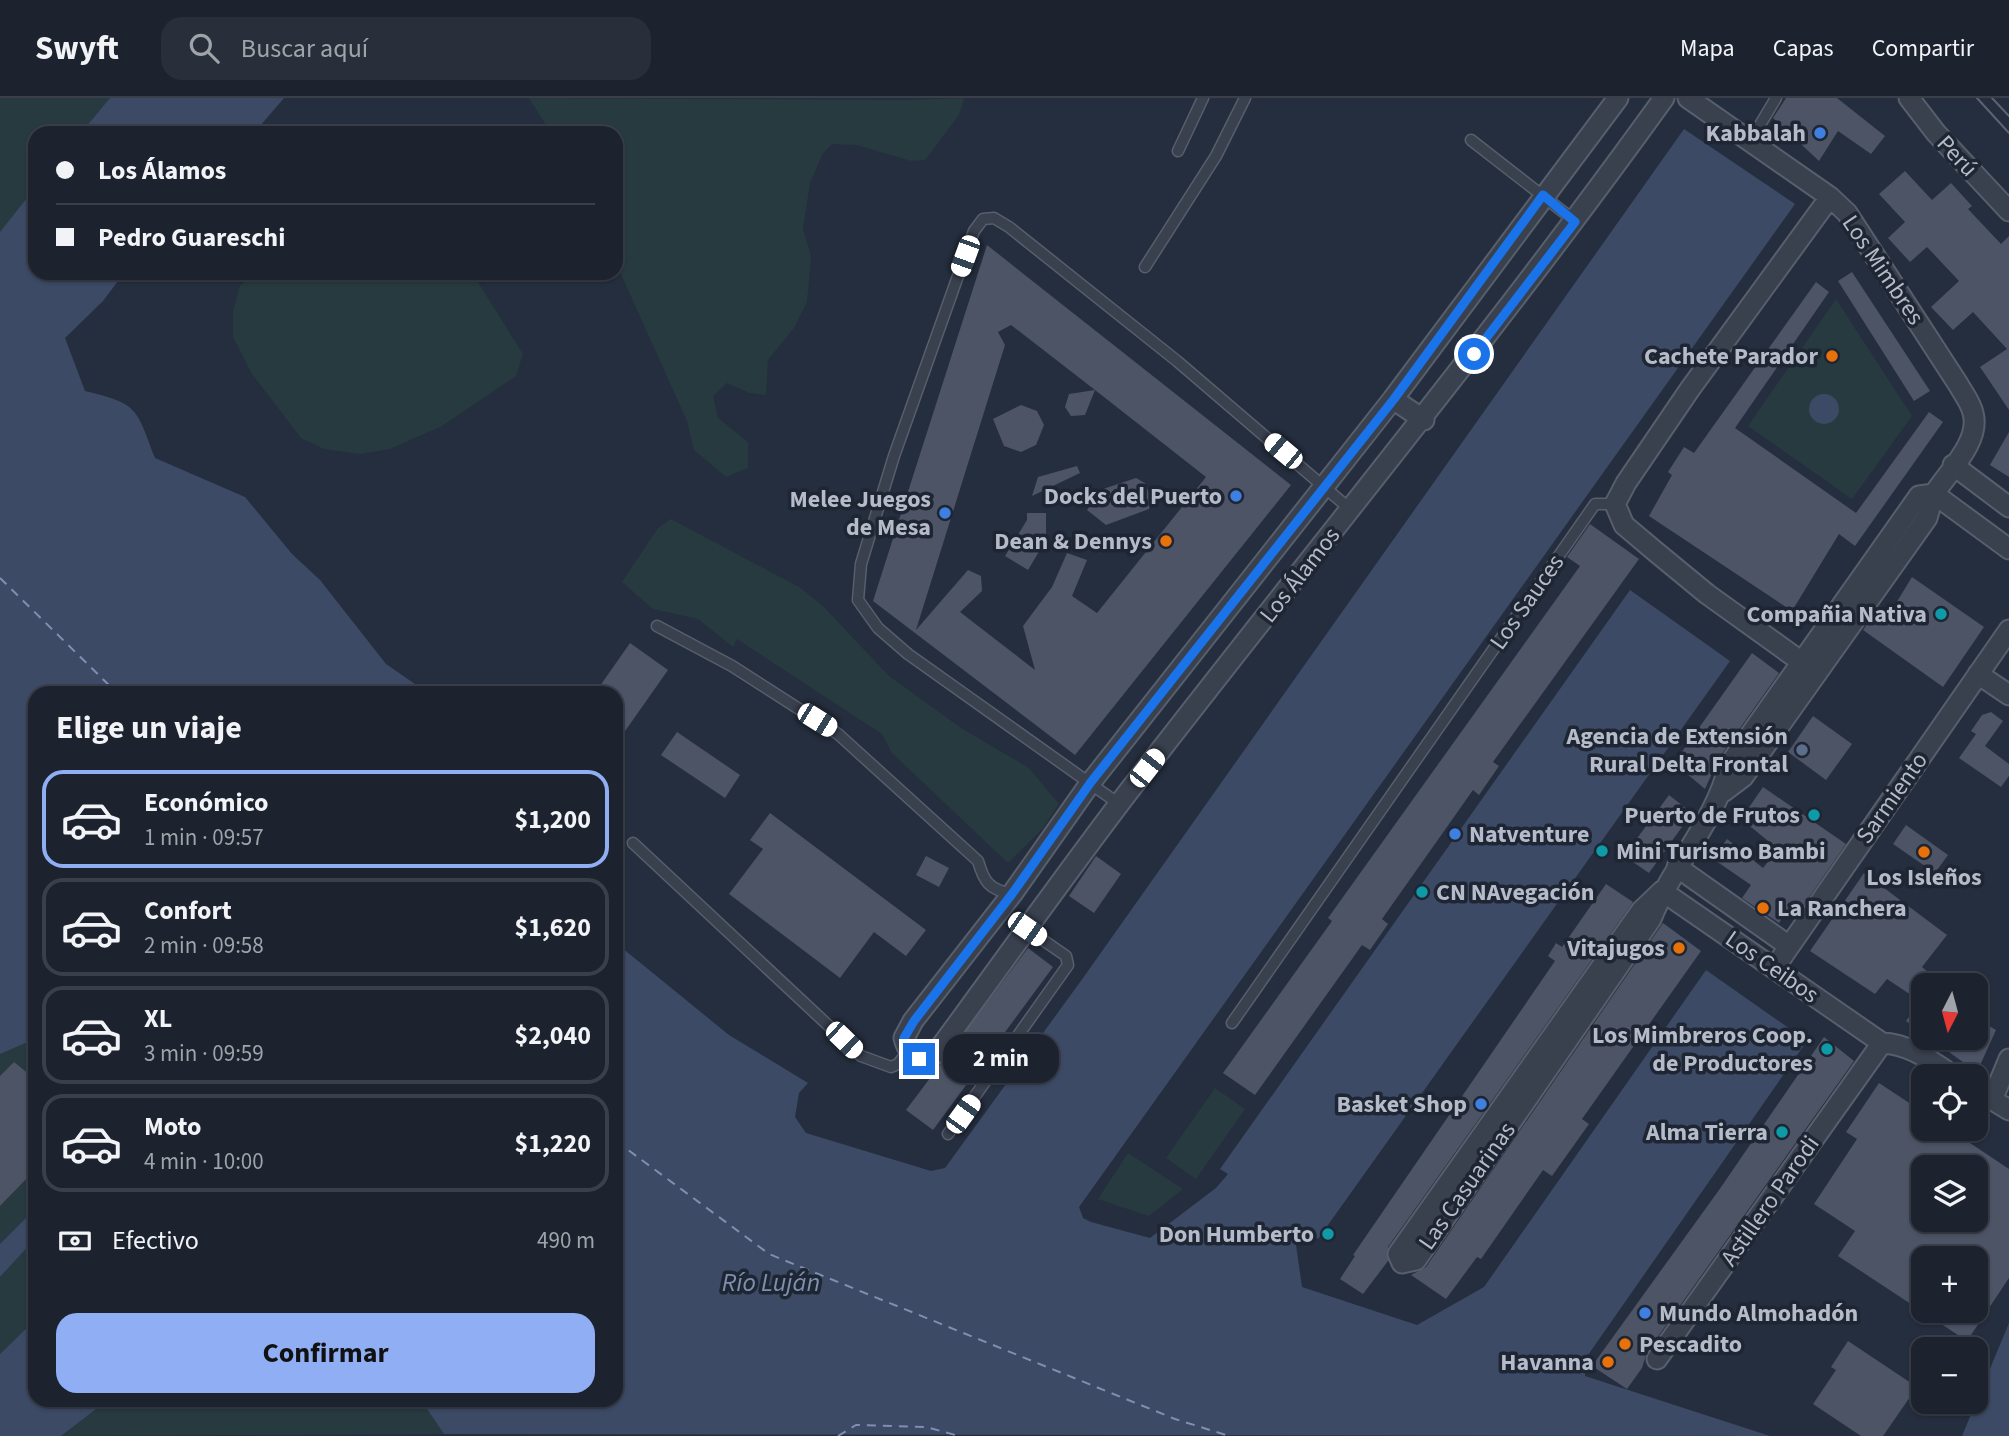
<!DOCTYPE html>
<html lang="es">
<head>
<meta charset="utf-8">
<style>
  body { margin:0; font-family:"Source Sans 3",sans-serif; background:#292f3a; color:#f1f3f6; height:100vh; display:flex; flex-direction:column; font-size:26px; white-space:nowrap }
  * { box-sizing:border-box; margin:0 }
  p { font-size:23px; color:#a0a4aa }
  .icon { flex:none; width:38px; height:38px; fill:none; stroke:currentColor; stroke-width:2; stroke-linecap:round; stroke-linejoin:round }
  .map { position:relative; flex:1; overflow:hidden }
  .side { position:absolute; left:28px; top:588px; width:595px; height:721px; display:flex; flex-direction:column; background:#1c222e; border-radius:21px; box-shadow:0 2px 5px #0004,0 0 0 2px #3a3f4a }
  .side>* { flex:none }
  .top-card { position:absolute; left:28px; top:28px; width:595px; height:154px; border-radius:21px; box-shadow:0 2px 5px #0004,0 0 0 2px #3a3f4a; display:grid; align-content:center; height:154px; padding:0 28px; background:#1c222e }
  .needle { width:46px; rotate:186deg }
  .tools { position:absolute; left:1911px; top:875px; display:grid; gap:14px }
  .tools a { display:grid; place-items:center; width:77px; height:77px; border-radius:14px; background:#1c222e; box-shadow:0 2px 5px #0004,0 0 0 2px #3a3f4a; font-size:35px }
  .end { position:absolute; width:32px; height:32px; margin:-16px; border:9px solid #1a73e8; background:#fff; box-shadow:0 0 0 4px #fff }
  .from { border-radius:50% }
  .bubble { position:absolute; height:49px; border-radius:21px; background:#1c222e; box-shadow:0 2px 5px #0004,0 0 0 2px #3a3f4a; font-size:23px; font-weight:700; line-height:49px; text-align:center }
  .car { position:absolute; width:21px; height:42px; margin:-21px -10px; border-radius:9px; box-shadow:0 0 5px 2px #0007; background:linear-gradient(#fff 24%,#345 0 40%,#fff 0 76%,#345 0 86%,#fff 0) }
  .top-card b { display:flex; align-items:center; gap:24px; height:66px; font-size:26px }
  .top-card b+b { border-top:2px solid #3a3f4a }
  .top-card i { width:18px; height:18px; background:#f1f3f6 }
  ul { padding:0; list-style:none }
  li { display:flex; align-items:center; gap:21px; height:98px; margin:0 14px 10px; padding:0 14px; border:4px solid #3a3f4a; border-radius:21px }
  li div { flex:1 }
  li b { display:block; font-size:26px }
  li em { font-style:normal; font-weight:700 }
  li.active { border-color:#8faef4 }
  li>.icon { width:63px; height:63px; stroke-width:1.5 }
  h2 { padding:0 28px; font-size:32px; line-height:84px }
  .pay { display:flex; align-items:center; gap:18px; height:77px; padding:0 28px; font-size:26px }
  .pay p { margin-inline-start:auto }
  .button { display:flex; gap:14px; margin-top:auto; padding:14px 28px }
  .button a { flex:1; height:80px; border-radius:21px; background:#8faef4; color:#111; font-size:28px; font-weight:700; line-height:80px; text-align:center }
  header { display:flex; align-items:center; gap:42px; box-sizing:border-box; height:98px; padding:0 35px; background:#1c222e; border-bottom:2px solid #3a3f4a }
  header strong { font-size:33px }
  nav { display:flex; gap:38px; margin-inline-start:auto; font-size:24px }
  .search { width:490px; height:63px; background:#292f3a; display:flex; align-items:center; gap:18px; box-sizing:border-box; padding:0 24px; border-radius:21px; color:#a0a4aa; font-size:26px }
  .map>svg:first-child { display:block }
  .green { fill:#273a3f }
  .water { fill:#3c4a66 }
  .lines { fill:none; stroke-linecap:round; stroke-linejoin:round }
  .ferry { stroke:#7e8faf; stroke-width:2; stroke-dasharray:9 7; stroke-linecap:butt }
  .building { fill:#4c5466; fill-rule:evenodd }
  .lane-casing { stroke:#575e6c; stroke-width:13 }
  .street-casing { stroke:#575e6c; stroke-width:23 }
  .lane { stroke:#39404e; stroke-width:10 }
  .street { stroke:#39404e; stroke-width:19 }
  .tram { stroke:#5c6474; stroke-width:2 }
  .route { stroke:#1a73e8; stroke-width:9 }
  .shop-dot { fill:#3f7fe0; stroke:#1e2533; stroke-width:2.5 }
  .food-dot { fill:#e8710a; stroke:#1e2533; stroke-width:2.5 }
  .culture-dot { fill:#0f9aa8; stroke:#1e2533; stroke-width:2.5 }
  .service-dot { fill:#5c6f8a; stroke:#1e2533; stroke-width:2.5 }
  .labels { text-anchor:middle; dominant-baseline:central; stroke-width:7; stroke-linejoin:round; paint-order:stroke }
  .poi-label { font-size:24px; font-weight:bold; fill:#b5bbc9; stroke:#1e2533; text-anchor:end }
  .street-label { font-size:24px; fill:#b5bbc9; stroke:#1e2533 }
  .water-label { font-size:26px; font-style:italic; fill:#7e8faf; stroke:#1e2533 }
</style>
</head>
<body>
<header>
<strong>Swyft</strong>
<div class="search"><svg class="icon" aria-label="search" viewBox="0 0 24 24"><circle cx="10" cy="10" r="6"/><path d="M15 15l6 6"/></svg>Buscar aquí</div>
<nav><a>Mapa</a><a>Capas</a><a>Compartir</a></nav>
</header>
<div class="map">
<svg width="2009" height="1338" viewBox="0 0 2009 1338">
  <rect width="100%" height="100%" fill="#252e3e"/>
  <path class="green" d="M0,0H111L82,35H35V92L0,135Z
    M529,0L908,2L964,0L959,17L925,62L911,63L857,47L832,46L823,55L810,85L803,131L811,158L807,204L794,230L768,262L766,297L750,295L727,285L713,298L718,320L748,344V370L726,379L694,352L687,323L616,165V35H551Z
    M253,175H472L523,256L516,278L442,328L390,351L359,356L324,351L301,340L252,276L233,239V214L240,188Z
    M1836,201L1912,318L1852,401L1748,328Z
    M671,421L799,489L823,508L889,578L961,630L1029,670L1059,706L1043,730L1008,765L892,655L882,636L737,541L733,549L698,521L653,511L622,484L658,430Z
    M35,941V981L14,964L0,978V956Z
    M1215,990L1245,1011L1196,1081L1166,1060Z
    M1128,1055L1183,1091L1149,1118L1098,1101Z
    M35,1072V1111L0,1146V1108Z
    M35,1141V1222L0,1256V1179Z
    M108,1302H421L444,1335L465,1336L61,1338Z"/>
  <path class="water" d="M110,0H284L254,35H81Z
    M1684,31L1795,106L1079,1109L1083,1120L1091,1124L1150,1140L1216,1090L1228,1076L1220,1071L1630,492L1730,563L1318,1141L1303,1131L1295,1140L1302,1189L1417,1227L1484,1189L1706,872L1807,943L1586,1260L1585,1278L1770,1338L444,1336L421,1302H616V845L729,937L808,985L799,995L795,1019L806,1035L931,1073L945,1070L1083,880Z
    M35,90V175H124L103,203L65,240L85,293C139,306 136,310 155,360L245,399L292,456L320,482L386,566L428,595H35V941L0,956V134Z
    M1809 311a15 15 0 1 1 30 0a15 15 0 1 1-30 0Z
    M35,1111V1141L0,1179V1146Z
    M35,1222V1302H108L61,1338H0V1256Z
    M2009,1225V1338H1962Z"/>
  <g class="lines">
    <path class="ferry" d="M0,480L117,595
      M616,1043L769,1156L1175,1321L1229,1338
      M838,1338L856,1327L926,1329L959,1338"/>
  </g>
  <path class="building" d="M1786,0H1837L1885,38L1871,56L1838,33L1819,63L1773,20Z
    M1905,73L1932,102L1951,85L1972,108L1968,111L2001,146L2009,138V312L1980,269L2007,251L1973,214L1953,232L1931,209L1959,183L1927,149L1910,164L1888,140L1905,124L1879,96Z
    M987,147L1291,387L1075,657L873,503ZM1011,227L1095,292L1069,296L1065,309L1071,318L1085,317L1095,292L1206,379L1097,515L1072,498L1087,462L1067,455L1052,489L1023,528L1035,572L960,514L982,493L981,478L968,472L916,532L1005,247L998,234Z
    M1852,174L1930,293L1914,303L1838,183Z
    M1816,184L1829,194L1735,330L1856,415L1929,314L1943,324L1855,448L1839,436L1792,513L1649,418L1672,377L1668,374L1684,349L1694,355Z
    M1021,307L1037,313L1044,327L1036,347L1021,354L1004,348L993,321Z
    M2009,334V379L1990,367Z
    M1077,368L1080,375L1032,398L1038,379Z
    M1136,380L1145,385L1152,403L1149,411L1106,427L1087,412L1100,392Z
    M1027,415H1046V442L1028,472L1005,458L1027,422Z
    M1590,426L1639,461L1493,664L1499,668L1479,697L1473,692L1382,821L1388,826L1370,852L1362,847L1255,997L1223,975L1332,823L1328,820L1580,468L1567,459Z
    M1912,479L1984,529L1943,589L1863,532L1880,508L1890,515Z
    M630,545L668,572L616,646V595H595Z
    M1752,555L1779,575L1719,660L1705,691L1674,665Z
    M1991,614L2003,623L1985,648L2009,666V678L2001,689L1959,660L1976,636L1971,633L1982,617Z
    M1813,618L1852,646L1826,682L1788,654Z
    M677,634L740,677L725,700L661,657Z
    M1763,689L1846,746L1796,818L1787,812L1779,825L1742,800L1751,787L1713,761L1727,741L1763,770L1778,751L1741,721Z
    M1669,697L1692,715L1649,775L1624,758Z
    M770,715L926,832L906,858L874,834L840,880L729,796L763,751L750,742Z
    M1906,727L1948,757L1935,775L1893,746Z
    M926,758L949,770L939,789L916,777Z
    M1096,758L1121,776L1094,815L1069,798Z
    M1864,775L1947,837L1922,869L1943,887H1923V936L1906,923L1920,903L1887,881L1875,896L1810,853Z
    M1606,786L1633,804L1388,1149V1163L1363,1196L1340,1181L1355,1158L1353,1157L1555,863L1548,858L1556,845L1562,849Z
    M1663,825L1701,853L1582,1021L1589,1026L1552,1078L1543,1072L1481,1161L1477,1159L1446,1201L1411,1177L1426,1169Z
    M1028,850L1053,869L933,1032L906,1012Z
    M1976,920L1996,932L1977,974L1929,940H1976Z
    M1824,939L1854,963L1647,1254L1642,1270L1627,1291L1592,1268L1719,1092Z
    M14,964L35,981V1072L0,1108V978Z
    M1879,985L1923,1014V1031H1949L2009,1071V1180L1967,1243L1838,1158L1855,1133L1814,1106L1857,1041L1846,1034ZM1923,1069H1976V1134L1957,1122H1923ZM1923,1160H1976V1213H1923Z
    M1848,1243L1917,1289L1883,1338H1861L1813,1306L1836,1272L1831,1269Z"/>
  <g class="lines">
    <defs>
      <path id="lane" d="M1471,42L1575,123
        M1751,42L1776,0
        M1178,53L1203,0
        M1145,169L1216,58L1245,0
        M657,528L732,568L838,636L978,763C984,784 989,791 1011,796
        M1119,706L908,556L878,530L858,502L861,466L894,358L974,133L983,121L994,120L1009,129L1177,263L1351,412
        M633,745L861,958L891,969L898,966L909,952
        M1232,925L1595,406H1615
        M948,1036L1068,867L1066,858L1027,831"/>
      <path id="street" d="M1618,0L1393,301L1091,684L1012,796L913,923L904,940C907,953 915,960 928,961L937,954C998,871 1057,788 1119,706C1300,470 1490,242 1664,0
        M1909,0L1936,35L2009,113
        M1393,301L1424,322
        M1953,367L2009,409
        M1817,575L1707,496L1656,454L1624,427L1615,406L1626,385L1690,291L1830,99
        M1978,576L2009,597
        M1723,694L1743,679L1927,420L1934,396L2009,451
        M1677,769L1789,848
        M1662,793L1641,813L1398,1156L1402,1165L1416,1162L1651,821C1672,768 1716,723 1729,667L1919,398L1934,396C1948,374 1981,343 1973,315C1971,305 1963,295 1958,286L1847,115L1830,99L1688,0
        M1662,793L1882,945
        M1775,869L2009,532
        M1882,945C1910,946 1931,963 1954,978
        M1976,992L2009,1012
        M1992,1002L2009,961
        M1657,1261L1882,945"/>
    </defs>
    <use href="#lane" class="lane-casing"/>
    <use href="#street" class="street-casing"/>
    <use href="#lane" class="lane"/>
    <use href="#street" class="street"/>
    <path class="tram" d="M1977,0L2009,35
      M1992,0L2009,18"/>
  </g>
  <g class="lines">
    <path class="route" d="M919,961L909,952L904,940L914,923L1012,796L1091,684L1394,301L1543,97L1575,124L1474,256"/>
  </g>
  <g class="shop-dot">
    <circle cx="1820" cy="35" r="7"/>
    <circle cx="1236" cy="398" r="7"/>
    <circle cx="945" cy="415" r="7"/>
    <circle cx="1455" cy="736" r="7"/>
    <circle cx="1481" cy="1006" r="7"/>
    <circle cx="1645" cy="1215" r="7"/>
  </g>
  <g class="food-dot">
    <circle cx="1832" cy="258" r="7"/>
    <circle cx="1166" cy="443" r="7"/>
    <circle cx="1924" cy="754" r="7"/>
    <circle cx="1763" cy="810" r="7"/>
    <circle cx="1679" cy="850" r="7"/>
    <circle cx="1625" cy="1246" r="7"/>
    <circle cx="1608" cy="1264" r="7"/>
  </g>
  <g class="culture-dot">
    <circle cx="1941" cy="516" r="7"/>
    <circle cx="1814" cy="717" r="7"/>
    <circle cx="1602" cy="753" r="7"/>
    <circle cx="1422" cy="794" r="7"/>
    <circle cx="1827" cy="951" r="7"/>
    <circle cx="1782" cy="1034" r="7"/>
    <circle cx="1328" cy="1136" r="7"/>
  </g>
  <circle class="service-dot" cx="1802" cy="652" r="7"/>
  <g class="labels">
    <g class="poi-label">
      <text x="1806" y="35">Kabbalah</text>
      <text x="1818" y="258">Cachete Parador</text>
      <text x="1222" y="398">Docks del Puerto</text>
      <text x="931" y="401">Melee Juegos<tspan x="931" dy="28">de Mesa</tspan></text>
      <text x="1152" y="443">Dean &amp; Dennys</text>
      <text x="1927" y="516">Compañia Nativa</text>
      <text x="1788" y="638">Agencia de Extensión<tspan x="1788" dy="28">Rural Delta Frontal</tspan></text>
      <text x="1800" y="717">Puerto de Frutos</text>
      <text x="1469" y="736" text-anchor="start">Natventure</text>
      <text x="1616" y="753" text-anchor="start">Mini Turismo Bambi</text>
      <text x="1924" y="779" text-anchor="middle">Los Isleños</text>
      <text x="1436" y="794" text-anchor="start">CN NAvegación</text>
      <text x="1777" y="810" text-anchor="start">La Ranchera</text>
      <text x="1665" y="850">Vitajugos</text>
      <text x="1813" y="937">Los Mimbreros Coop.<tspan x="1813" dy="28">de Productores</tspan></text>
      <text x="1467" y="1006">Basket Shop</text>
      <text x="1768" y="1034">Alma Tierra</text>
      <text x="1314" y="1136">Don Humberto</text>
      <text x="1659" y="1215" text-anchor="start">Mundo Almohadón</text>
      <text x="1639" y="1246" text-anchor="start">Pescadito</text>
      <text x="1594" y="1264">Havanna</text>
    </g>
    <g class="street-label">
      <text transform="translate(1957 58) rotate(47)">Perú</text>
      <text transform="translate(1883 172) rotate(56)">Los Mimbres</text>
      <text transform="translate(1300 477) rotate(-52)">Los Álamos</text>
      <text transform="translate(1527 504) rotate(-55)">Los Sauces</text>
      <text transform="translate(1892 700) rotate(-55)">Sarmiento</text>
      <text transform="translate(1772 869) rotate(35)">Los Ceibos</text>
      <text transform="translate(1467 1088) rotate(-55)">Las Casuarinas</text>
      <text transform="translate(1770 1103) rotate(-55)">Astillero Parodi</text>
    </g>
    <g class="water-label">
      <text x="771" y="1184">Río Luján</text>
    </g>
  </g>
</svg>
<div class="tools">
<a><svg class="needle" viewBox="-14 -14 28 28"><path d="M0-13l5 13h-10z" fill="#e53935"/><path d="M0 13l5-13h-10z" fill="#a0a4aa"/></svg></a>
<a><svg class="icon" aria-label="locate" viewBox="0 0 24 24"><circle cx="12" cy="12" r="6"/><path d="M12 2v4M12 18v4M2 12h4M18 12h4"/></svg></a>
<a><svg class="icon" aria-label="layers" viewBox="0 0 24 24"><path d="M12 4l9 5-9 5-9-5zM3 14l9 5 9-5"/></svg></a>
<a>+</a>
<a>−</a>
</div>
<i class="end from" style="left:1474px;top:256px"></i>
<i class="end" style="left:919px;top:961px"></i>
<div class="bubble" style="left:943px;top:936px;width:116px">2 min</div>
<i class="car" style="left:965px;top:158px;rotate:200deg"></i>
<i class="car" style="left:1283px;top:353px;rotate:310deg"></i>
<i class="car" style="left:817px;top:622px;rotate:122deg"></i>
<i class="car" style="left:1147px;top:670px;rotate:38deg"></i>
<i class="car" style="left:1027px;top:831px;rotate:125deg"></i>
<i class="car" style="left:844px;top:942px;rotate:134deg"></i>
<i class="car" style="left:963px;top:1016px;rotate:36deg"></i>
<div class="top-card">
<b><i class="from"></i>Los Álamos</b>
<b><i></i>Pedro Guareschi</b>
</div>
<section class="side">
<h2>Elige un viaje</h2>
<ul>
<li class="active"><svg class="icon" aria-label="car" viewBox="0 0 24 24"><path d="M5 17H2v-5l4-1 3-4h7l3 4 3 1v5h-3M9 17h6M6 11h13"/><circle cx="7" cy="17" r="2"/><circle cx="17" cy="17" r="2"/></svg><div><b>Económico</b><p>1 min · 09:57</p></div><em>$1,200</em></li>
<li><svg class="icon" aria-label="car" viewBox="0 0 24 24"><path d="M5 17H2v-5l4-1 3-4h7l3 4 3 1v5h-3M9 17h6M6 11h13"/><circle cx="7" cy="17" r="2"/><circle cx="17" cy="17" r="2"/></svg><div><b>Confort</b><p>2 min · 09:58</p></div><em>$1,620</em></li>
<li><svg class="icon" aria-label="car" viewBox="0 0 24 24"><path d="M5 17H2v-5l4-1 3-4h7l3 4 3 1v5h-3M9 17h6M6 11h13"/><circle cx="7" cy="17" r="2"/><circle cx="17" cy="17" r="2"/></svg><div><b>XL</b><p>3 min · 09:59</p></div><em>$2,040</em></li>
<li><svg class="icon" aria-label="car" viewBox="0 0 24 24"><path d="M5 17H2v-5l4-1 3-4h7l3 4 3 1v5h-3M9 17h6M6 11h13"/><circle cx="7" cy="17" r="2"/><circle cx="17" cy="17" r="2"/></svg><div><b>Moto</b><p>4 min · 10:00</p></div><em>$1,220</em></li>
</ul>
<div class="pay"><svg class="icon" aria-label="cash" viewBox="0 0 24 24"><path d="M3 7h18v10H3z"/><circle cx="12" cy="12" r="2"/></svg>Efectivo<p>490 m</p></div>
<div class="button"><a>Confirmar</a></div>
</section>
</div>
</body>
</html>
